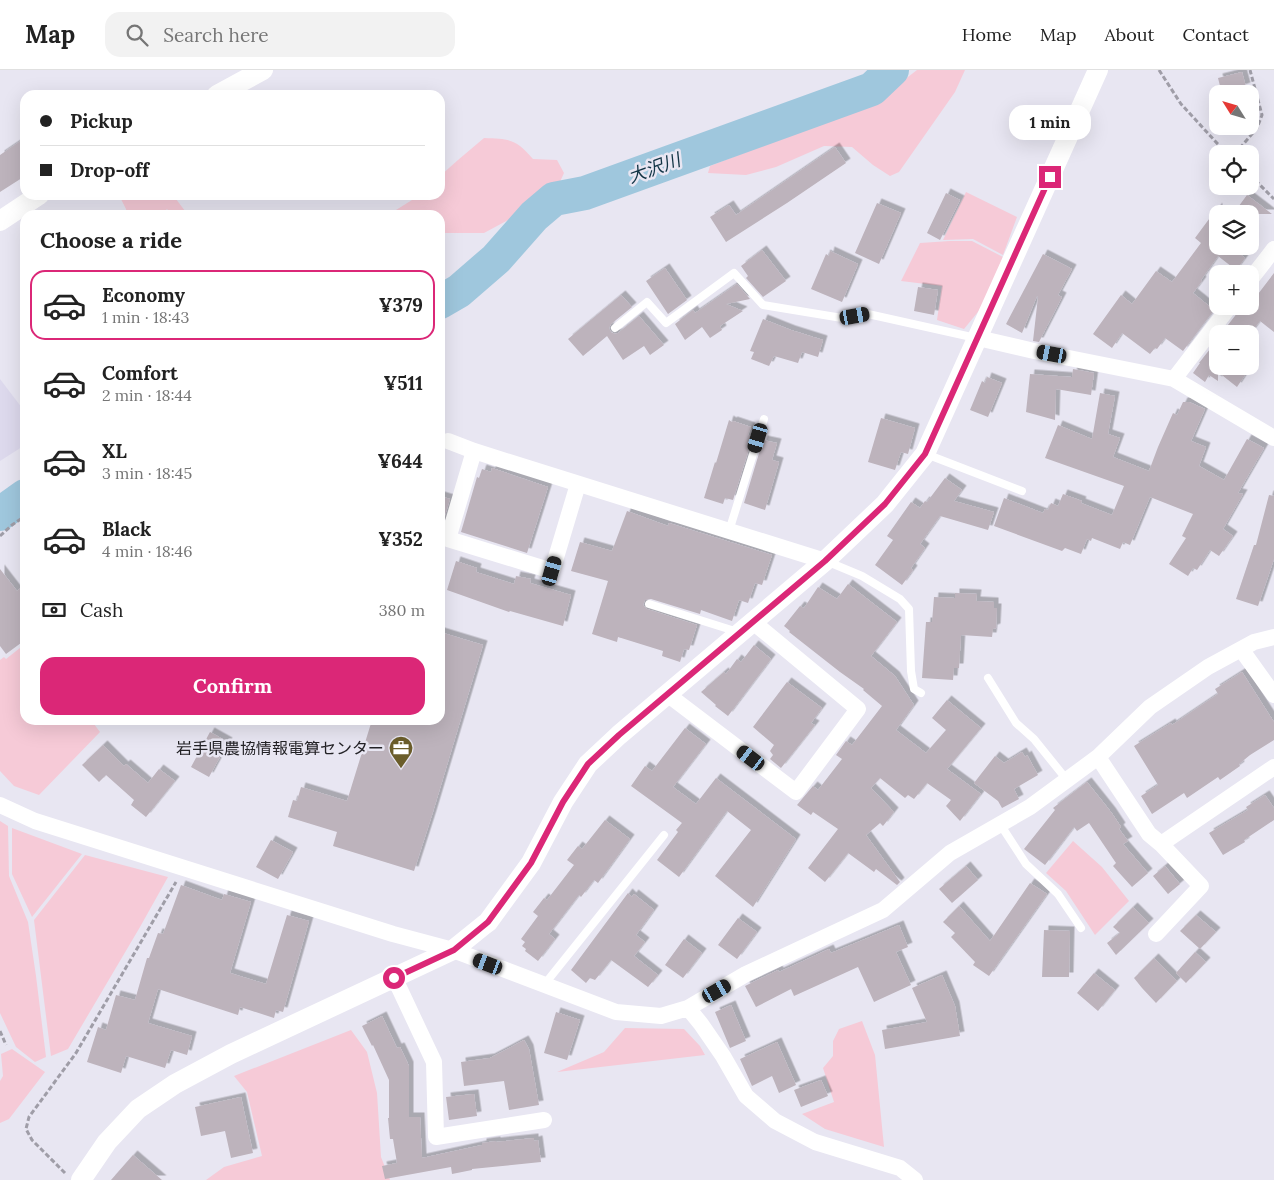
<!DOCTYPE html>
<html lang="en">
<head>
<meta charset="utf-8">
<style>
  body { margin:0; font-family:Lora,"Noto Sans JP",serif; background:#f2f2f2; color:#222; height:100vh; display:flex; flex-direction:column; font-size:19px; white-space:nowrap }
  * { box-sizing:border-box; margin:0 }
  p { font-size:16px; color:#767676 }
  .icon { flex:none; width:28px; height:28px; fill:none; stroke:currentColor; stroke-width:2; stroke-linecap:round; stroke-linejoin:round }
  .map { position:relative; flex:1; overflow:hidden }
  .sheet { position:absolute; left:20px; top:140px; width:425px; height:515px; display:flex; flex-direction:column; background:#fff; border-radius:15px; box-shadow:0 5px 20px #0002 }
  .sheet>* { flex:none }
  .hud { position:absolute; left:20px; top:20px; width:425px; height:110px; border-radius:15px; box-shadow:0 5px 20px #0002; display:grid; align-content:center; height:110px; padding:0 20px; background:#fff }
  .needle { width:32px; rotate:307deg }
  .tools { position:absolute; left:1209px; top:15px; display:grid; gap:10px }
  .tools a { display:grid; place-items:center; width:50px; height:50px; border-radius:10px; background:#fff; box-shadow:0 5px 20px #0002; font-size:25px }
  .end { position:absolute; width:22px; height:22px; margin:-11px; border:6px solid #db2777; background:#fff; box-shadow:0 0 0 2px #fff }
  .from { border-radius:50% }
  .bubble { position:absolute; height:35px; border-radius:15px; background:#fff; box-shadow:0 5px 20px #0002; font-size:16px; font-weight:700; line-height:35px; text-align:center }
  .car { position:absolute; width:15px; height:30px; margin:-15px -8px; border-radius:6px; box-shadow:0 0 4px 1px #0007; background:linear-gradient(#222 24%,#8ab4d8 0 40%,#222 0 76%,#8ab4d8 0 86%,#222 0) }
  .hud b { display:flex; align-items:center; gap:18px; height:48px; font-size:19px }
  .hud b+b { border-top:1px solid #e0e0e0 }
  .hud i { width:12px; height:12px; background:#222 }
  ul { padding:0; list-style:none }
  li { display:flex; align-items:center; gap:15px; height:70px; margin:0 10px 8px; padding:0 10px; border:2px solid transparent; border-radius:15px }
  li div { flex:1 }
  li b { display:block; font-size:19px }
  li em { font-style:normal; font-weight:700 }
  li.selected { border-color:#db2777 }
  li>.icon { width:45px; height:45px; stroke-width:1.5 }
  h2 { padding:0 20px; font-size:22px; line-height:60px }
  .pay { display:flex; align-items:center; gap:12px; height:55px; padding:0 20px; font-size:19px }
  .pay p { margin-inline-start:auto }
  .primary-button { display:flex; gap:10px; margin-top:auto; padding:10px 20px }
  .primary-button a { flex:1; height:58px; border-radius:15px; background:#db2777; color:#fff; font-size:20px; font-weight:700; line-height:58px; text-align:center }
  header { display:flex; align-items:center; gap:30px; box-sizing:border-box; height:70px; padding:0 25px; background:#fff; border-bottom:1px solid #e0e0e0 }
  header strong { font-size:24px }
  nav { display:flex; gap:28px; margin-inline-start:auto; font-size:18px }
  .search { width:350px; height:45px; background:#f2f2f2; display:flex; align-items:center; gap:12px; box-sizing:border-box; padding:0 18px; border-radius:15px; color:#767676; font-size:19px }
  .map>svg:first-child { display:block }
  .built { fill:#ddd9ed }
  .grass { fill:#f6cad7 }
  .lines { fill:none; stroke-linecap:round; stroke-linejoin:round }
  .river { stroke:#9fc7dd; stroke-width:34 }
  .building { fill:#bdb3bc; filter:url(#shadow) }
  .path { stroke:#9f9da7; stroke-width:3; stroke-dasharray:5 2.5; stroke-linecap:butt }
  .service { stroke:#fff; stroke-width:8 }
  .minor { stroke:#fff; stroke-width:16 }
  .tertiary { stroke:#fff; stroke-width:20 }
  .route { stroke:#db2777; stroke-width:6 }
  .labels { text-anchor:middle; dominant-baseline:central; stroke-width:5; stroke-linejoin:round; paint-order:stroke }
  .poi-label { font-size:16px; fill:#232226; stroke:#e8e6f2; text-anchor:end }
  .water-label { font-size:18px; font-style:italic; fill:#103344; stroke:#e8e6f2 }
</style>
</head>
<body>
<header>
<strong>Map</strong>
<div class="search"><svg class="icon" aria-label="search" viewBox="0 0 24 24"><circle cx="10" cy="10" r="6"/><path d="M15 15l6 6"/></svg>Search here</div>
<nav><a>Home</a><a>Map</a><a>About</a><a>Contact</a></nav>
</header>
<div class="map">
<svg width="1274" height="1110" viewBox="0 0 1274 1110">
  <defs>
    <filter id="shadow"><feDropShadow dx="4.5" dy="-4.5" stdDeviation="0" flood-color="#0004"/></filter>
  </defs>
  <rect width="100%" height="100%" fill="#e8e6f2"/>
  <path class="built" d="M0,309L25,342V375L0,391Z"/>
  <path class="grass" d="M917,0H965L955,22L899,102L890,106L873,95L852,77L824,76L776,97L746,105L708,103L710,96L877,31Z
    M484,68C510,69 516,69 533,89L557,90L564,103L559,114L523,142L484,163H440V145H388L420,125H440V106L458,90Z
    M966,122L1017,147L1003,185L973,169L943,170Z
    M119,125H173L188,145H172L167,139L161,145H127L126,139Z
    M950,171H972L1003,187L982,237L964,259L937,250L942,216L901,211L920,173Z
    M25,574V650H91L100,662L39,725L14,716L0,701V590L4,587L6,589Z
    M0,751L8,756L9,806L28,852L36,906L46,987L35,992L16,977L0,943Z
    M12,758L82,784L32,847L12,804Z
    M1073,771L1102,797L1129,831L1095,865L1066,821L1046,803Z
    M85,785L168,807L140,857L68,979L51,986L34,850Z
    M862,951L875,985L884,1077L825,1059L802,1044L834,1032L823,998L833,986V971L839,959Z
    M625,958L684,959L700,976L705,985L557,1002L604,982Z
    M351,960L367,982L377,1023L381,1087L390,1110H206L224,1097L262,1086L247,1022L234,1006Z
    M12,979L45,1002L9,1049L0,1053V1011L3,1006L1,984Z"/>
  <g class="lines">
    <path class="river" d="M440,232L459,221L496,189L534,146L554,129L585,123L872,19L892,0
      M0,444L25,426"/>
  </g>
  <path class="building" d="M1242,2L1246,17L1240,19L1241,24H1222L1218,8Z
    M25,68V106L0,122V85Z
    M835,77L846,93L787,133L726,172L710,147L729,135L736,145Z
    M946,123L960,130L940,170L927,163Z
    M1247,125L1272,144H1233Z
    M877,133L901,143L879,194L855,183Z
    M1218,137V176H1230L1245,188L1236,200L1218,186L1201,210L1202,211L1193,223L1214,240L1183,281L1165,268L1157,279L1155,278L1150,284L1122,263L1112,278L1093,264L1121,225L1132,234L1156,201L1172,212L1201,173L1195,168Z
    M762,180L786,211L763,227L746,208L748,206L741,196Z
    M830,181L858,194L842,232L811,219L826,184L829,186Z
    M1043,184L1072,199L1058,225L1062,227L1039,272L1033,271L1038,227L1037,226L1022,263L1006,254Z
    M665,198L687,230L668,244L646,211Z
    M1274,203V262L1260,251L1250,264H1221L1238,242L1240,236H1250V231L1252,232Z
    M737,214L750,229L726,234L743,241L720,256L722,260L710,268L702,257L685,270L675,254L693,240L695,243Z
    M918,217L938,220L934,245L914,241Z
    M621,225L632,237L611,254L609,258L611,262L615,264L618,263L639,246L664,275L650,285L644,276L623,290L607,266L583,286L568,269Z
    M763,249L791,260L823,270L818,287L802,282L798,293L774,286L769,296L751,289L754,282L750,281Z
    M1218,269V296H1238L1247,302L1237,317L1218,302V311L1209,305L1205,312L1193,303L1200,293H1199Z
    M1073,299L1094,303L1091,325L1056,319L1055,350L1026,342L1030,304L1072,307Z
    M987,307L1002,313L988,347L970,340L982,311L985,313Z
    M1100,323L1115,326L1108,364L1120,368L1113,387L1149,401L1158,377L1173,343L1177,345L1183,332H1189L1205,339L1191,371L1206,377L1199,396L1224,410L1247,369L1264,378L1238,423L1243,424L1223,459L1233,466L1219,486L1210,480L1197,500L1193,498L1188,506L1169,494L1186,468L1182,466L1193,444L1150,427L1130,475L1123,472L1120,479L1092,468L1091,471L1087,469L1081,484L1065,478L1062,481L994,456L1004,428L1043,443L1045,439L1048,440L1051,433L1058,436L1063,424L1082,431L1081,433L1112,445L1124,416L1045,388L1058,355L1092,369Z
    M881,348L915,358L908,384L901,382L895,400L868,392Z
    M729,350L732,352L733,351L751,357L748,365L753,366L733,430L725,428L723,434L704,428L715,392L716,393Z
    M763,370L777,373L772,390L779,392L765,440L744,433Z
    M492,398L548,417L527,483L461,462L477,407L479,408L482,399L491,402Z
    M945,408L962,420L954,431L994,442L988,460L940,446L920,474L925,478L911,498L913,500L902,515L875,495L893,470L887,466L911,432L920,438L925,431L927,432Z
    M1269,425L1274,426V489L1258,536L1236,529L1254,475H1256Z
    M440,426L450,429L442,455L440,454Z
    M627,441L668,456L669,453L772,485L762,515L755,513L748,533L739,530L732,551L701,540L700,544L651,529L645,530L643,535L647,539L697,555L689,580L684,579L680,592L662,586L663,581L618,567L617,572L592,564L608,511L571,501L580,472L612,481Z
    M456,491L477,498L476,502L514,514L516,506L531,509L530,513L571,525L563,556L510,541L509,542L447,520Z
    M0,499L17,521L25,515V570L6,584L0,576Z
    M848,514L897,552L871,586L895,606L914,635L896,660L926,683L946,660L932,648L947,630L981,658L947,699L981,724L960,751L946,736L951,730L927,713L914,729L908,725L905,728L880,708L871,718L894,742L883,756L880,753L866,765L900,812L897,815L876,799L874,802L848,783L825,812L808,798L838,759L813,742L811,745L797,735L813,716L818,720L842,689L836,685L846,671L852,675L882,636L863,620L864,619L840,602L789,562L790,561L784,556L800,536L804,538L818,517L837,529Z
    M955,523L977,524L976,531L994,532V538H997L996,558L993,559L992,567L961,565L959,598H954L953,610L922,608L926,552H932L934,527L955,528Z
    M440,562L483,575L432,745L414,801L333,776L337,762L288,747L293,730L297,731L301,717L347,731L372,650H440Z
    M754,575L771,589L728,646L715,636L716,635L701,622L724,602L726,604L737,589L741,592Z
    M1242,602L1274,652V670L1250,685L1239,694L1240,696L1220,710L1218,707L1187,728L1184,723L1152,744L1141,726L1158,715L1134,676L1171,653L1172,655L1218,624L1215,619Z
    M787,612L822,638L811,653L815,655L781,698L770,689L773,685L770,681L774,675L753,657Z
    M685,658L706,674L673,717L696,734L716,708L796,769L753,837L715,806L751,760L727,741L679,807L657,790L678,762L676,760L682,753L631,716L645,696L652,701Z
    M210,662L228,672L209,707L191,697Z
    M103,675L124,696L126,694L148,713L159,699L175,711L146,747L131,735L134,730L106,705L99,712L82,695Z
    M1022,682L1025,687L1027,685L1038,705L1014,719L1019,729L1002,738L998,731L974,713L995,686L1004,693Z
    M1087,712L1111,742L1121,757L1119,759L1128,771L1123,774L1148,803L1132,817L1113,796L1116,793L1089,753L1077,761L1074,757L1045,795L1024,779L1055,740L1053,738Z
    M1265,725L1274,738V750L1244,770L1245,772L1223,785L1209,763L1248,740L1246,737Z
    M605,750L630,769L598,813L594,810L581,827L579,825L549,864L555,869L538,891L525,881L526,879L522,876L525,872L521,869L538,846L533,842L544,828L547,830L574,795L567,790L578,776L582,779Z
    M271,770L293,782L278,809L256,797Z
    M966,796L978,810L952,833L939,819Z
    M1165,796L1180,814L1168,824L1153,806Z
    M1030,813L1047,824L989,906L973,895L975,892L951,867L955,863L943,852L959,836L990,871Z
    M181,815L222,830L224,824L251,832L230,903L266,914L287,845L309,851L283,942L276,940L274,948L240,937L238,945L158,919L148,953L192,966L187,985L171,980L165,998L126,986L121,1003L87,992L98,957L106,960L116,925L135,930L147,888H149L158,863L163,864Z
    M628,823L632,827L634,824L654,840L636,865L645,872L634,886L658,905L648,917L611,890L595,910L590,908L586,913L571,900Z
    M1133,837L1149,853L1116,885L1107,873L1120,863L1113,857Z
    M1196,845L1216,862L1200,879L1180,861Z
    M738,848L757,862L737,889L718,875Z
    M899,855L908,877L896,882L911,915L874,932L858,897L794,926L791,919L756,937L745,916L778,900L779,902L829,879L831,883Z
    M1044,860L1070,861L1069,907H1042Z
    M684,869L702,883L683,908L665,895Z
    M1195,882L1206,892L1186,913L1176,903Z
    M1154,888L1177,911L1156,933L1142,918L1134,908Z
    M1094,903L1115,920L1098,941L1077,923Z
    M942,905L955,936L960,966L885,979L882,960L927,952L912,918Z
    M731,935L746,971L730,978L715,942Z
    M556,942L580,950L567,990L544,983Z
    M382,946L397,978L400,977L409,996V1047H420L422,1088L482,1075V1073L496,1071V1072L534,1068V1071L538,1070L541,1092L472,1099V1100L452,1104L451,1097L385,1109L382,1096L397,1093L393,1069H390L388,1048H389V1010L373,975L372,976L362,956Z
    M524,970L529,979L539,1035L509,1040L504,1011L464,1016L461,992L490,988Z
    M777,972L796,1015L779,1023L772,1006L752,1016L740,989Z
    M821,1010L828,1026L801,1037L794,1020Z
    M474,1024L477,1046L449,1050L446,1027Z
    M241,1027L253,1083L231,1088L225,1061L201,1066L195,1037Z
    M133,1085L162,1110H111Z"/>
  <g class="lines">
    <path class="path" d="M1159,0L1181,34L1227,84
      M1235,84L1257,58L1262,45L1250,0
      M1250,105L1274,129
      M0,466L12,455L25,446
      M0,961L6,975
      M65,1103L32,1070L26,1059L29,1047L76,983L176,812"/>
    <path class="service" d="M615,258L647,232L666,253L734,203L763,235L842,248L868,244L976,268
      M926,384L1022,421
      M729,461L764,349
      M826,491L862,506L900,529L909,539L911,601L914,619L921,623
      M649,534L738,562
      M988,608L1016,653L1034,669L1067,710
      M1000,754L1026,794L1058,824L1081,858
      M544,915L664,765"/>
    <path class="minor" d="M1250,210L1274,179
      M978,268L1034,281L1174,309L1274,368
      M1174,309L1230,236
      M448,371L474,381L825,491
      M474,381L448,469L552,501L578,414
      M1241,579L1274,625
      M667,624L796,722L858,639L753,552
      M1098,687L1149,764L1161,774L1201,816L1156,864
      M0,735L35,751L393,864L453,880L616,942L661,946L688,938L746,904L883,840L950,783L1030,737L1098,687L1150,637L1208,597L1254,572L1274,567
      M1161,774L1274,697
      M394,907L434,992L436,1067L544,1050
      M688,938L701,954L723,986L746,1026L775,1051L815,1072L900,1098L915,1110"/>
    <path class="tertiary" d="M217,25L263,0
      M0,151L39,125
      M81,1110L107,1072L138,1039L175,1014L231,984L453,880L484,855L488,852L531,793L563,732L588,694L619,665L825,491L885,434L925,384L1098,0"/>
  </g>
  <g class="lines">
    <path class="route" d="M394,908L454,880L488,852L531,793L563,732L588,694L619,665L825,491L885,434L925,384L1050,107"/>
  </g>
  <defs>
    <symbol id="office-pin" viewBox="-11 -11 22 30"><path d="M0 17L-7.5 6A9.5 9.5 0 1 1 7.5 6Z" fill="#6b5d2a" stroke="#e8e6f2"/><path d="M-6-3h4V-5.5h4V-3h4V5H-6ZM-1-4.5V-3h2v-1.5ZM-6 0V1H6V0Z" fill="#fff"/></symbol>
  </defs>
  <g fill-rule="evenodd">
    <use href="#office-pin" x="387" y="664" width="28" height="38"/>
  </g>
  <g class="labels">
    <g class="poi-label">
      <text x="384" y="678">岩手県農協情報電算センター</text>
    </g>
    <g class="water-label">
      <text transform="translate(654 98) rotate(-20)">大沢川</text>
    </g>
  </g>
</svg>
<div class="tools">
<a><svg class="needle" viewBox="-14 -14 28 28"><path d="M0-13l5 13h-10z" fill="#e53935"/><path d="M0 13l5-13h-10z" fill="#767676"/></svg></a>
<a><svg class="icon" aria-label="locate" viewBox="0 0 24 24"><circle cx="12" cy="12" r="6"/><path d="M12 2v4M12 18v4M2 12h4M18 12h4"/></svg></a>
<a><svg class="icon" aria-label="layers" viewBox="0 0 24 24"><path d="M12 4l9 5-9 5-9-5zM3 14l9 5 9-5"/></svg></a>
<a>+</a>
<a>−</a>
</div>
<i class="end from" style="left:394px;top:908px"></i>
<i class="end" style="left:1050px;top:107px"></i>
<div class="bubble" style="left:1009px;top:35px;width:82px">1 min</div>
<i class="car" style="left:855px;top:246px;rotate:80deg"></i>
<i class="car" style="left:1052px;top:284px;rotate:281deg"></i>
<i class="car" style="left:758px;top:368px;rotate:197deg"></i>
<i class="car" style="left:552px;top:501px;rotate:16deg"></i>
<i class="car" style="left:751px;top:688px;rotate:307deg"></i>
<i class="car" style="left:488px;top:894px;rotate:291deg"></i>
<i class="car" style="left:717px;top:921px;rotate:60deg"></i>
<div class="hud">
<b><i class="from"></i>Pickup</b>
<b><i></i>Drop-off</b>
</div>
<section class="sheet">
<h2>Choose a ride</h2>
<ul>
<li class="selected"><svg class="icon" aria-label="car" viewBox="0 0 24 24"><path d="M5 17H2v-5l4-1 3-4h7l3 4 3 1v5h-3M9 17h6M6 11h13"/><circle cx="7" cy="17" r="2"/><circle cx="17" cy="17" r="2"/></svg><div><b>Economy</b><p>1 min · 18:43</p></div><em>¥379</em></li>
<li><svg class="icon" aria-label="car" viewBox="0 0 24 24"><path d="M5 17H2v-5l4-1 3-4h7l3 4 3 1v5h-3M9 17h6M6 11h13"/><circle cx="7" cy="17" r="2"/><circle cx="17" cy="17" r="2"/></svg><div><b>Comfort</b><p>2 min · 18:44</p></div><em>¥511</em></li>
<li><svg class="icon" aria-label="car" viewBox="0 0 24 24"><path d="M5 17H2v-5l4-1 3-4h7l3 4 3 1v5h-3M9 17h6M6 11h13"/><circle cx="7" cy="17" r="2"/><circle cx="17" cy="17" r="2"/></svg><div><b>XL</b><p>3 min · 18:45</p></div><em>¥644</em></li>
<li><svg class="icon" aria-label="car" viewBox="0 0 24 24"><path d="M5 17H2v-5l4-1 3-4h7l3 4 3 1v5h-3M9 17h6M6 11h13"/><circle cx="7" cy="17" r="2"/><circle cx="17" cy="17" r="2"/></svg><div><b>Black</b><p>4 min · 18:46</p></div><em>¥352</em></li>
</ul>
<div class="pay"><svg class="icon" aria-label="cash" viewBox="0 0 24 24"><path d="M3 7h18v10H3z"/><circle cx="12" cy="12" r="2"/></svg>Cash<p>380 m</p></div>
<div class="primary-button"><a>Confirm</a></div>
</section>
</div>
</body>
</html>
